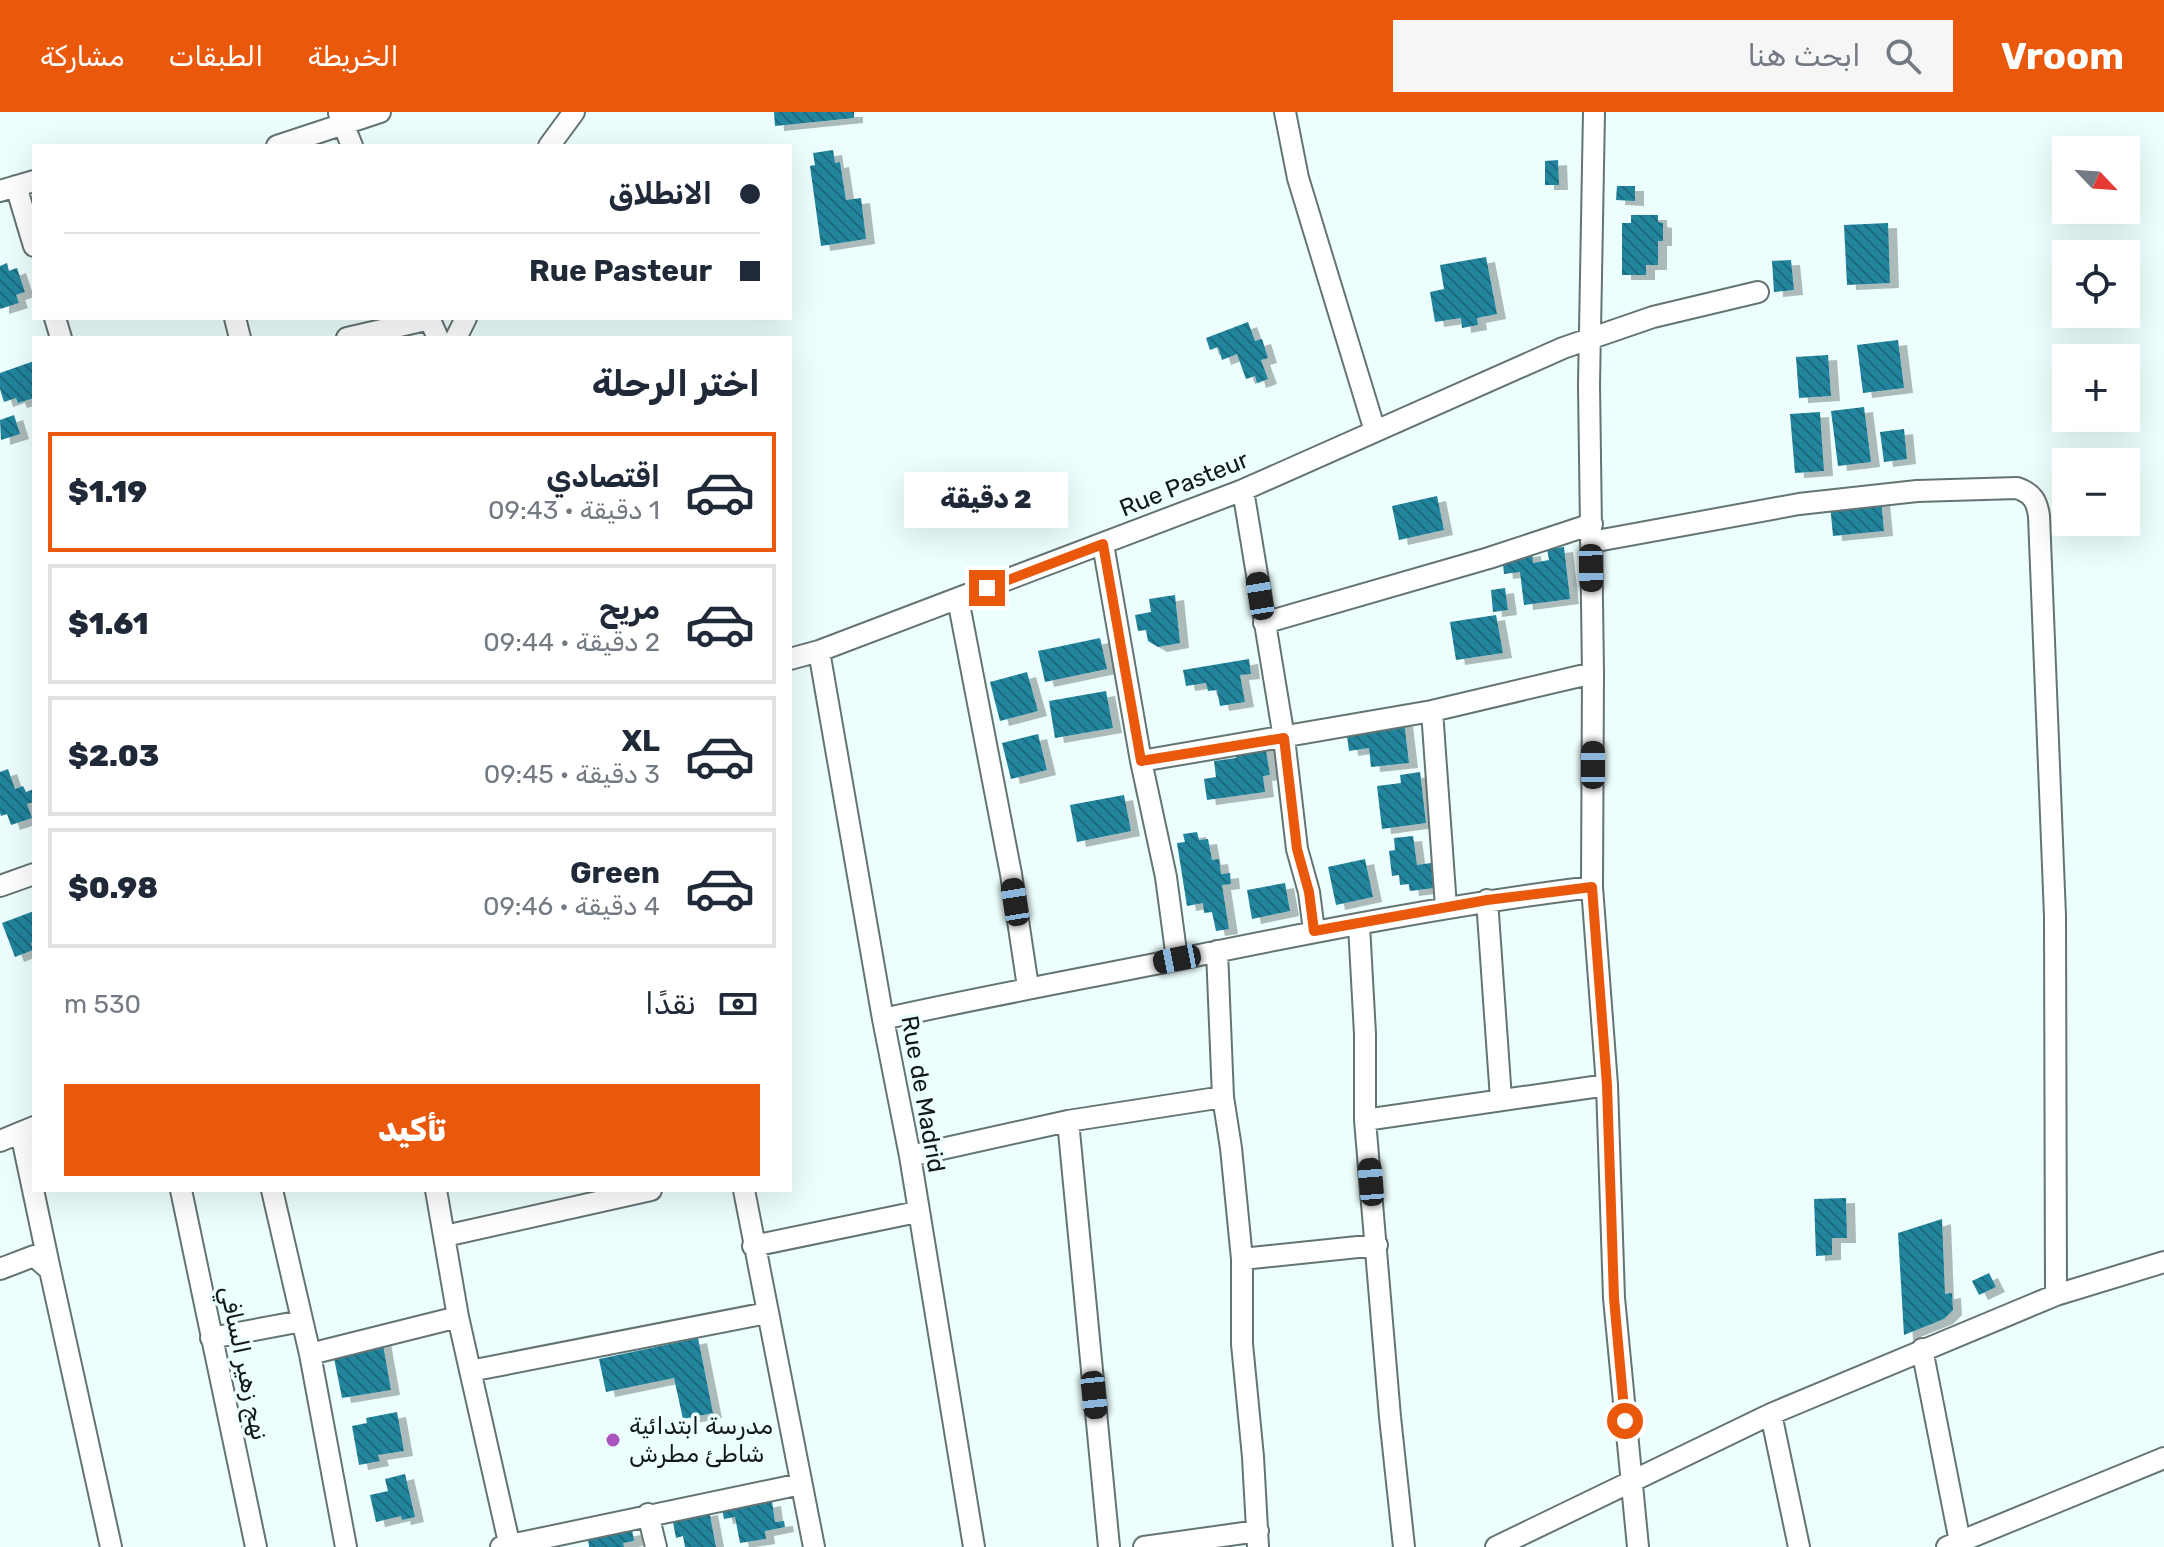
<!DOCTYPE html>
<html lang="ar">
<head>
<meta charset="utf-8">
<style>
  body { margin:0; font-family:Rubik,"Noto Naskh Arabic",sans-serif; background:#f6f6f7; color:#1f2937; direction:rtl; height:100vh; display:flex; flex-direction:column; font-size:30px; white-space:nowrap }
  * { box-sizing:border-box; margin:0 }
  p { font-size:26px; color:#747a83 }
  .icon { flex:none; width:44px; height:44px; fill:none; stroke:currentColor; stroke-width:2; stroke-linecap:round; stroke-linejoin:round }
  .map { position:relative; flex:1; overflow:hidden; direction:ltr }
  .details { position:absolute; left:32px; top:224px; width:760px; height:856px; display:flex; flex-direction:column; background:#fff; border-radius:0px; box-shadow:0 8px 32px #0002; direction:rtl }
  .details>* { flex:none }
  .top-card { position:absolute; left:32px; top:32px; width:760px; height:176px; border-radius:0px; box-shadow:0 8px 32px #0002; direction:rtl; display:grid; align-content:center; height:176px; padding:0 32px; background:#fff }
  .needle { width:52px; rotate:115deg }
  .controls { position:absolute; left:2052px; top:24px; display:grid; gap:16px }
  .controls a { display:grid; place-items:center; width:88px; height:88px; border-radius:0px; background:#fff; box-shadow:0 8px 32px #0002; font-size:40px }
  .end { position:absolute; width:36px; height:36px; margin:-18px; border:10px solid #ea580c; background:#fff; box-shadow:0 0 0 4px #fff }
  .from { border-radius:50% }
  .bubble { position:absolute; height:56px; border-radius:0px; background:#fff; box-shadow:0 8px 32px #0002; font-size:26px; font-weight:800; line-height:56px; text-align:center; direction:rtl }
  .car { position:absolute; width:24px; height:48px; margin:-24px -12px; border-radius:10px; box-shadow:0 0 6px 2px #0007; background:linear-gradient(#222 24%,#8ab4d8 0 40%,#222 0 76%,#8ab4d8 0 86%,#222 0) }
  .top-card b { display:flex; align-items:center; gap:28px; height:76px; font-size:30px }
  .top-card b+b { border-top:2px solid #e0e1e3 }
  .top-card i { width:20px; height:20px; background:#1f2937 }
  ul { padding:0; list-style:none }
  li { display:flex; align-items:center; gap:24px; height:120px; margin:0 16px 12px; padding:0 16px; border:4px solid #e0e1e3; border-radius:0px }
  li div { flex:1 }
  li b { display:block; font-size:30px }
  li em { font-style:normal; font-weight:800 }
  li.active { border-color:#ea580c }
  li>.icon { width:72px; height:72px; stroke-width:1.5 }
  h2 { padding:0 32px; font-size:36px; line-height:96px }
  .pay { display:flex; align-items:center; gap:20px; height:88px; padding:0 32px; font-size:30px }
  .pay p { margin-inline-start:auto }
  .cta { display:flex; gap:16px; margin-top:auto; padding:16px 32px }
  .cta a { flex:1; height:92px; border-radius:0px; background:#ea580c; color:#fff; font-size:32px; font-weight:800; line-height:92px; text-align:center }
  header { display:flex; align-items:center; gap:48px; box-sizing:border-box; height:112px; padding:0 40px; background:#ea580c; color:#fff }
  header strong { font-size:38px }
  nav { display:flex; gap:44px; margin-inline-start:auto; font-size:28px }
  .search { width:560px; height:72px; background:#f6f6f7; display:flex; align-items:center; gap:20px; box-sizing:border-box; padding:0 28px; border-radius:0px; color:#747a83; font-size:30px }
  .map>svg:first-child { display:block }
  .building { fill:url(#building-back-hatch); filter:url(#shadow) }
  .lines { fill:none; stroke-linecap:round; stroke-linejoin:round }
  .minor-casing { stroke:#647473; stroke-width:24 }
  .minor { stroke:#fff; stroke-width:20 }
  .route { stroke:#ea580c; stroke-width:10 }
  .poi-dot { fill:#aa52be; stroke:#ecfefd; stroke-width:3 }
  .labels { text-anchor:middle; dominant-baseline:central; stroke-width:7; stroke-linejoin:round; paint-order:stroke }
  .street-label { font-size:24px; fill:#121918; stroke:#ecfefd }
  .poi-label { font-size:24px; fill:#121918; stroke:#ecfefd; text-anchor:start }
</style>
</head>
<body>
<header>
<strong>Vroom</strong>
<div class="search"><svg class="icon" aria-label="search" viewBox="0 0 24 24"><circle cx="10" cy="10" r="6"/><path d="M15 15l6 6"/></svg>ابحث هنا</div>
<nav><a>الخريطة</a><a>الطبقات</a><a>مشاركة</a></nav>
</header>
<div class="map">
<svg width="2164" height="1435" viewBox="0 0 2164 1435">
  <defs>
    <pattern id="building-back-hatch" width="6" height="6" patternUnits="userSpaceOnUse" patternTransform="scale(2)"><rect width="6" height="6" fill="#23849d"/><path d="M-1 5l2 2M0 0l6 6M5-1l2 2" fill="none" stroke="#1d6b7f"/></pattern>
    <filter id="shadow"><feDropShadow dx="9" dy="5" stdDeviation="0" flood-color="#0004"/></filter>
  </defs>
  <rect width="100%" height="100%" fill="#ecfefd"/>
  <path class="building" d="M774,0H854V6L775,14Z
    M833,38L835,51L840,50L846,88L861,86L866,127L821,134L810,54L815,53L813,41Z
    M1558,48L1559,73H1545V49Z
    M1617,74H1635V89L1616,88Z
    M1631,103H1658V110L1663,111V129H1658V153H1646V163H1622V111H1631Z
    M1888,111L1890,171L1847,173L1844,113Z
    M1486,145L1497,202L1477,206L1478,213L1462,216L1461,206L1435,210L1430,180L1444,177L1440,153Z
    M1791,148L1794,178L1774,180L1772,149Z
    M7,151L9,159L17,156L25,180L16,183L19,191L0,197V154Z
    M1248,210L1255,229L1262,227L1268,246L1261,248L1268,267L1257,271L1255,264L1246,267L1237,242L1222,248L1218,235L1210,238L1206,226Z
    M1898,228L1904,276L1863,281L1857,233Z
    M1828,243L1831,284L1799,286L1796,245Z
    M34,249V286L18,291L16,286L4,290L0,277V261Z
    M1864,295L1871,350L1838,354L1831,299Z
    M1820,300L1824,359L1795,361L1790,302Z
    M14,303L20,322L1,328L0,308Z
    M1904,317L1907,347L1884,350L1880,320Z
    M1437,384L1444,418L1399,428L1392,394Z
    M1881,387L1884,419L1833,424L1830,392Z
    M1564,435L1570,487L1524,493L1520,460L1504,462L1502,443L1532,439L1533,451L1549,448L1547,437Z
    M1505,476L1508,498L1493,500L1491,478Z
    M1175,483L1180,531L1158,535L1148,529L1146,518L1138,519L1135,503L1151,500L1149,487Z
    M1496,503L1503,541L1456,548L1450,510Z
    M1100,526L1107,557L1045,570L1038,539Z
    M1249,547L1251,562L1240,563L1245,590L1220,594L1217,578L1208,579L1206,571L1186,574L1183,558Z
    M1027,560L1038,599L1000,609L990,570Z
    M1106,579L1113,616L1055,626L1049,589Z
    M1404,609L1409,651L1371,655L1369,636L1349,639L1346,616Z
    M1038,622L1047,658L1011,667L1002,631Z
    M1265,632L1270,663L1263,664L1265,680L1207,688L1204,667L1216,665L1214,649L1236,646L1235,636Z
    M8,657L15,677L23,674L26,680L34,677V690L27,692L32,706L11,713L7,702L1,704L0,701V660Z
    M1420,660L1426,711L1382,717L1377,674L1401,671L1400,663Z
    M1124,683L1131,719L1077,730L1070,693Z
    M1197,720L1199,728L1208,727L1212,748L1219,747L1221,762L1230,761L1231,772L1222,773L1229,817L1216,819L1212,800L1204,801L1203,791L1187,794L1177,731L1185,730L1183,722Z
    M1413,724L1417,753L1431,751L1434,776L1410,779L1409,772L1400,773L1399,763L1392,764L1389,739L1395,738L1394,726Z
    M1365,747L1373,785L1336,793L1328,755Z
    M1285,771L1290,799L1252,807L1247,778Z
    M34,799V830L31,831L33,838L15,845L2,811Z
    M1846,1086L1847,1126H1832V1143L1816,1144L1814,1087Z
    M1942,1107L1945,1182L1952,1181L1953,1198L1944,1207L1904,1223L1898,1121Z
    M1989,1161L1996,1175L1979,1183L1972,1169Z
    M698,1226L713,1301L683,1307L674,1266L606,1280L599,1247Z
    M382,1227L391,1278L342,1286L333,1241Z
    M397,1300L404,1339L378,1343L380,1349L359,1353L352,1314L367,1311L366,1306Z
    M405,1362L415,1405L402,1408L401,1404L376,1410L370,1383L388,1379L385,1367Z
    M741,1388L742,1395L772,1389L775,1410L784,1409L785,1415L765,1419L766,1427L740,1431L735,1405L724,1407L721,1392Z
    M709,1398L716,1435H685L683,1424L676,1426L672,1405Z
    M620,1411L621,1420L632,1418L634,1429L623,1431L624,1435H589L588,1427L606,1424L604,1414Z"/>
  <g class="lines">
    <defs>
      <path id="minor" d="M1285,0L1298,66L1375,319
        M1594,0L1589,273L1593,561L1592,775L1607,973L1614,1186L1638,1435
        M339,1L352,34
        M277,34L380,0
        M549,34L574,0
        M16,74L34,134
        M0,79L34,69
        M55,206L61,226
        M235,206L240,226
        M429,206L438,226
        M347,226L430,207
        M456,226L466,206
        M1243,378L1284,626L1297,737L1309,780L1314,819
        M1591,430L1799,392L1917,379L2017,376C2032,381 2037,389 2039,404L2055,804L2056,1183
        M1103,432L1141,649L1166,765L1177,847
        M958,487L1011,762L1028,875
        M1264,511L1489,446L1592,412
        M819,539L883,907L910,1044L974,1435
        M790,547L819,539L1243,378L1563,236L1653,205L1758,180
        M1432,599L1446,795
        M1141,649L1432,599L1593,561
        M0,774L34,762
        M1487,788L1501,987
        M1359,813L1365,922V1008L1390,1305L1404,1435
        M1217,839L1223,985L1231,1036L1242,1147V1232L1253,1345L1258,1435
        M883,907C981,885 1081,867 1180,847C1317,819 1454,792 1592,775
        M1365,1008L1607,973
        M1068,1009L1109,1435
        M21,1021L50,1158
        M0,1029L34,1015
        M910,1044L1068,1009L1223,985
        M181,1078L256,1435
        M272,1078L310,1242L346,1435
        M436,1078L458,1205L510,1435
        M744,1078L814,1435
        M445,1124L651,1078
        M753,1134L917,1100
        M1242,1147L1377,1133
        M0,1157L34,1144L50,1158L111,1435
        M211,1226L302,1209
        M1922,1237L1961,1435
        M310,1242L458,1205
        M470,1259L767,1201
        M1771,1302L1799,1435
        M648,1402L656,1435
        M501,1435L801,1372
        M1144,1435L1258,1419
        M1496,1435L1771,1302L2056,1183L2164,1150
        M1947,1435L2164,1346"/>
    </defs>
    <use href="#minor" class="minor-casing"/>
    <use href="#minor" class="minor"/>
  </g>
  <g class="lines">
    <path class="route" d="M987,476L1103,432L1141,649L1284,626L1297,737L1309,780L1314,819L1487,788L1592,775L1607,973L1614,1186L1625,1309"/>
  </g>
  <circle class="poi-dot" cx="613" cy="1328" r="8"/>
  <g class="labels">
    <g class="street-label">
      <text transform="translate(1184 372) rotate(-22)">Rue Pasteur</text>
      <text transform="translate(923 982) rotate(80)">Rue de Madrid</text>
      <text transform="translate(244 1251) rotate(78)">نهج زهير السافي</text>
    </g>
    <g class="poi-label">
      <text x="629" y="1314">مدرسة ابتدائية<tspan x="629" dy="28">شاطئ مطرش</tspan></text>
    </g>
  </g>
</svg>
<div class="controls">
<a><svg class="needle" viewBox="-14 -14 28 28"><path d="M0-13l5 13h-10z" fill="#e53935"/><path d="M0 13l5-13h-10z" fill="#747a83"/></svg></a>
<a><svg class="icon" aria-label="locate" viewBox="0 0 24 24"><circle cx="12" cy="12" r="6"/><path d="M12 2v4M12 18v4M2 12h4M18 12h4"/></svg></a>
<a>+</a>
<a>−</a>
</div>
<i class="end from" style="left:1625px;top:1309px"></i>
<i class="end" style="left:987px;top:476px"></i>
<div class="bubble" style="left:904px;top:360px;width:164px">2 دقيقة</div>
<i class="car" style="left:1591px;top:456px;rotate:179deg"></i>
<i class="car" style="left:1260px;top:484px;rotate:351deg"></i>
<i class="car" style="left:1593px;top:653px;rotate:0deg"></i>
<i class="car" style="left:1015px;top:790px;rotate:351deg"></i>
<i class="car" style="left:1177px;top:847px;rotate:259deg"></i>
<i class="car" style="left:1371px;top:1070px;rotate:355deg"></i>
<i class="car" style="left:1094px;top:1283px;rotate:174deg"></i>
<div class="top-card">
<b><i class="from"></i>الانطلاق</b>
<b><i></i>Rue Pasteur</b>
</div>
<section class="details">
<h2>اختر الرحلة</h2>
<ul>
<li class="active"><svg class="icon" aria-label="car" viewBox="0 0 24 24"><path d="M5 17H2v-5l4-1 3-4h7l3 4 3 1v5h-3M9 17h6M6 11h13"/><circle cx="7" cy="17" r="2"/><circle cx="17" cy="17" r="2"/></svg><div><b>اقتصادي</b><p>1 دقيقة · 09:43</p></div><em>$1.19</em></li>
<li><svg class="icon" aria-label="car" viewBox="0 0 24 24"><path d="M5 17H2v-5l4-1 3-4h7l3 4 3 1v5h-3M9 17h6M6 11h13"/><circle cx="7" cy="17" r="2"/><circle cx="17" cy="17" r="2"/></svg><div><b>مريح</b><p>2 دقيقة · 09:44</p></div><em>$1.61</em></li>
<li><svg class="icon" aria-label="car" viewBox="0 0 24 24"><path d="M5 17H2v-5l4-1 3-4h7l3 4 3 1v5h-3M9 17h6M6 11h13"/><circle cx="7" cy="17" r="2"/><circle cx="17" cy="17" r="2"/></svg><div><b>XL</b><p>3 دقيقة · 09:45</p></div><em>$2.03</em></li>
<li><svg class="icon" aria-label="car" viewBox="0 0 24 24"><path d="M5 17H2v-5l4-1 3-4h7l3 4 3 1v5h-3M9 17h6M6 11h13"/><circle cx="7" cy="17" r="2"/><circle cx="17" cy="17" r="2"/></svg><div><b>Green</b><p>4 دقيقة · 09:46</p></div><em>$0.98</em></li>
</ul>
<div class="pay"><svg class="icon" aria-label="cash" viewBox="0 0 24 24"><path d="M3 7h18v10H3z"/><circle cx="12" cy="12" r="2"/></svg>نقدًا<p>530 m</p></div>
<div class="cta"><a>تأكيد</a></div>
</section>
</div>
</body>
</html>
